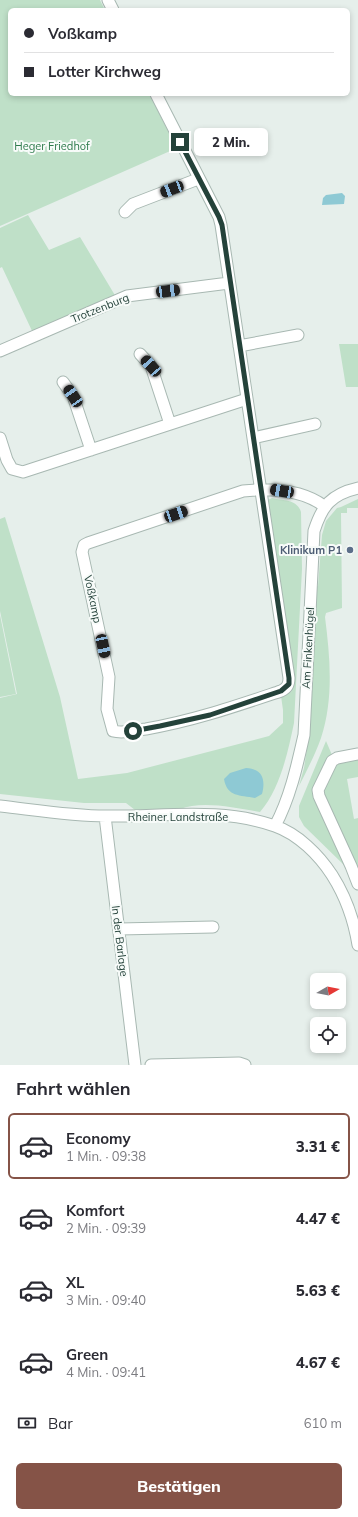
<!DOCTYPE html>
<html lang="de">
<head>
<meta charset="utf-8">
<style>
  body { margin:0; font-family:Mulish,sans-serif; background:#f7f7f7; color:#2b2b33; height:100vh; display:flex; flex-direction:column; font-size:15px; white-space:nowrap }
  * { box-sizing:border-box; margin:0 }
  p { font-size:13px; color:#7c7c81 }
  .icon { flex:none; width:22px; height:22px; fill:none; stroke:currentColor; stroke-width:2; stroke-linecap:round; stroke-linejoin:round }
  .map { position:relative; height:1065px; overflow:hidden }
  .drawer { display:flex; flex-direction:column; background:#fff; flex:1 }
  .drawer>* { flex:none }
  .guide { position:absolute; left:8px; top:8px; width:342px; height:88px; border-radius:6px; box-shadow:0 2px 6px #0003; display:grid; align-content:center; height:88px; padding:0 16px; background:#fff }
  .needle { width:26px; rotate:81deg }
  .fabs { position:absolute; left:310px; top:973px; display:grid; gap:8px }
  .fabs a { display:grid; place-items:center; width:36px; height:36px; border-radius:6px; background:#fff; box-shadow:0 2px 6px #0003; font-size:20px }
  .end { position:absolute; width:18px; height:18px; margin:-9px; border:5px solid #24423a; background:#fff; box-shadow:0 0 0 2px #fff }
  .from { border-radius:50% }
  .bubble { position:absolute; height:28px; border-radius:6px; background:#fff; box-shadow:0 2px 6px #0003; font-size:13px; font-weight:800; line-height:28px; text-align:center }
  .car { position:absolute; width:12px; height:24px; margin:-12px -6px; border-radius:5px; box-shadow:0 0 3px 1px #0007; background:linear-gradient(#222 24%,#8ab4d8 0 40%,#222 0 76%,#8ab4d8 0 86%,#222 0) }
  .guide b { display:flex; align-items:center; gap:14px; height:38px; font-size:15px }
  .guide b+b { border-top:1px solid #e1e1e2 }
  .guide i { width:10px; height:10px; background:#2b2b33 }
  ul { padding:0; list-style:none }
  li { display:flex; align-items:center; gap:12px; height:66px; margin:0 8px 6px; padding:0 8px; border:2px solid transparent; border-radius:6px }
  li div { flex:1 }
  li b { display:block; font-size:15px }
  li em { font-style:normal; font-weight:800 }
  li.current { border-color:#855347 }
  li>.icon { width:36px; height:36px; stroke-width:1.5 }
  h2 { padding:0 16px; font-size:18px; line-height:48px }
  .pay { display:flex; align-items:center; gap:10px; height:44px; padding:0 16px; font-size:15px }
  .pay p { margin-inline-start:auto }
  .action { display:flex; gap:8px; margin-top:auto; padding:8px 16px }
  .action a { flex:1; height:46px; border-radius:6px; background:#855347; color:#fff; font-size:16px; font-weight:800; line-height:46px; text-align:center }
  .map>svg:first-child { display:block }
  .green { fill:#bfe0c8 }
  .water { fill:#8ec9d4 }
  .lines { fill:none; stroke-linecap:round; stroke-linejoin:round }
  .minor-casing { stroke:#a8b8b2; stroke-width:13 }
  .minor { stroke:#fff; stroke-width:11 }
  .route { stroke:#24423a; stroke-width:5 }
  .service-dot { fill:#5c6f8a; stroke:#f7fbf9; stroke-width:1.5 }
  .labels { text-anchor:middle; dominant-baseline:central; stroke-width:4; stroke-linejoin:round; paint-order:stroke }
  .park-label { font-size:11px; fill:#2d7a4b; stroke:#f7fbf9 }
  .street-label { font-size:11px; fill:#24423a; stroke:#f7fbf9 }
  .service-label { font-size:11px; font-weight:bold; fill:#4e5e75; stroke:#f7fbf9; text-anchor:end }
</style>
</head>
<body>
<div class="map">
<svg width="358" height="1065" viewBox="0 0 358 1065">
  <rect width="100%" height="100%" fill="#e6efeb"/>
  <path class="green" d="M0,0H100L105,10H10V94H149L177,148L0,226Z
    M28,215L49,250L80,237L116,297L33,333L2,267L0,268V228Z
    M339,344H358V387H346Z
    M272,498C284,501 297,499 301,512L302,569L294,723C288,752 280,789 260,812C237,808 202,800 180,809L135,810L126,803H84L0,794V698L17,694L0,611V519L5,517L60,697L78,779L127,773L269,736L283,723V710L281,696L291,692L295,683L266,501Z
    M358,499V508H347V513H341L342,608L326,613L325,617C330,657 334,698 321,738C315,755 307,770 299,786L304,768L309,735L316,587L318,586L322,535L326,521L337,508L341,507Z
    M0,615L16,694L0,697Z
    M326,741L332,755L313,796L346,867L304,826L299,817V806Z
    M358,759V777L347,779L354,819L358,818V870L321,789L333,764Z"/>
  <path class="water" d="M342,193L345,196L344,204L322,205L323,198L326,195Z
    M246,768C262,769 266,779 262,794L255,798C240,795 227,797 224,779L230,773Z"/>
  <g class="lines">
    <defs>
      <path id="minor" d="M108,0L113,10
        M156,94L219,217L221,225L289,678C289,685 287,688 281,691C236,706 193,721 146,729C135,730 124,734 113,731L107,709L109,677L82,552L84,545L88,543L243,491C271,488 301,489 324,506
        M125,212L133,204L198,179
        M239,346L298,335
        M0,351L127,296L229,283
        M140,354L151,366L170,424
        M63,382L73,396L91,450
        M0,438L7,460L12,469L23,472L247,399
        M253,438L315,424
        M358,754L337,758L332,761L318,790L319,796L351,866L358,884
        M0,806C35,810 71,816 106,816C162,817 221,807 275,826C298,834 319,855 332,875C346,897 354,920 358,945
        M105,816L135,1065
        M275,826C290,798 297,766 304,735L314,531C322,506 331,494 358,488
        M119,929L213,927
        M151,1065L239,1063L245,1065"/>
    </defs>
    <use href="#minor" class="minor-casing"/>
    <use href="#minor" class="minor"/>
  </g>
  <g class="lines">
    <path class="route" d="M133,731L160,726L210,715L281,691L289,684V678L222,225L219,217L180,142"/>
  </g>
  <circle class="service-dot" cx="350" cy="550" r="4"/>
  <g class="labels">
    <g class="park-label">
      <text x="52" y="146">Heger Friedhof</text>
    </g>
    <g class="street-label">
      <text transform="translate(100 308) rotate(-22)">Trotzenburg</text>
      <text transform="translate(93 599) rotate(78)">Voßkamp</text>
      <text transform="translate(308 648) rotate(-87)">Am Finkenhügel</text>
      <text x="178" y="817">Rheiner Landstraße</text>
      <text transform="translate(120 941) rotate(83)">In der Barlage</text>
    </g>
    <g class="service-label">
      <text x="342" y="550">Klinikum P1</text>
    </g>
  </g>
</svg>
<div class="fabs">
<a><svg class="needle" viewBox="-14 -14 28 28"><path d="M0-13l5 13h-10z" fill="#e53935"/><path d="M0 13l5-13h-10z" fill="#7c7c81"/></svg></a>
<a><svg class="icon" aria-label="locate" viewBox="0 0 24 24"><circle cx="12" cy="12" r="6"/><path d="M12 2v4M12 18v4M2 12h4M18 12h4"/></svg></a>
</div>
<i class="end from" style="left:133px;top:731px"></i>
<i class="end" style="left:180px;top:142px"></i>
<div class="bubble" style="left:194px;top:128px;width:74px">2 Min.</div>
<i class="car" style="left:172px;top:189px;rotate:249deg"></i>
<i class="car" style="left:168px;top:291px;rotate:83deg"></i>
<i class="car" style="left:151px;top:366px;rotate:318deg"></i>
<i class="car" style="left:73px;top:396px;rotate:326deg"></i>
<i class="car" style="left:282px;top:491px;rotate:280deg"></i>
<i class="car" style="left:176px;top:514px;rotate:71deg"></i>
<i class="car" style="left:103px;top:646px;rotate:168deg"></i>
<div class="guide">
<b><i class="from"></i>Voßkamp</b>
<b><i></i>Lotter Kirchweg</b>
</div>
</div>
<section class="drawer">
<h2>Fahrt wählen</h2>
<ul>
<li class="current"><svg class="icon" aria-label="car" viewBox="0 0 24 24"><path d="M5 17H2v-5l4-1 3-4h7l3 4 3 1v5h-3M9 17h6M6 11h13"/><circle cx="7" cy="17" r="2"/><circle cx="17" cy="17" r="2"/></svg><div><b>Economy</b><p>1 Min. · 09:38</p></div><em>3.31 €</em></li>
<li><svg class="icon" aria-label="car" viewBox="0 0 24 24"><path d="M5 17H2v-5l4-1 3-4h7l3 4 3 1v5h-3M9 17h6M6 11h13"/><circle cx="7" cy="17" r="2"/><circle cx="17" cy="17" r="2"/></svg><div><b>Komfort</b><p>2 Min. · 09:39</p></div><em>4.47 €</em></li>
<li><svg class="icon" aria-label="car" viewBox="0 0 24 24"><path d="M5 17H2v-5l4-1 3-4h7l3 4 3 1v5h-3M9 17h6M6 11h13"/><circle cx="7" cy="17" r="2"/><circle cx="17" cy="17" r="2"/></svg><div><b>XL</b><p>3 Min. · 09:40</p></div><em>5.63 €</em></li>
<li><svg class="icon" aria-label="car" viewBox="0 0 24 24"><path d="M5 17H2v-5l4-1 3-4h7l3 4 3 1v5h-3M9 17h6M6 11h13"/><circle cx="7" cy="17" r="2"/><circle cx="17" cy="17" r="2"/></svg><div><b>Green</b><p>4 Min. · 09:41</p></div><em>4.67 €</em></li>
</ul>
<div class="pay"><svg class="icon" aria-label="cash" viewBox="0 0 24 24"><path d="M3 7h18v10H3z"/><circle cx="12" cy="12" r="2"/></svg>Bar<p>610 m</p></div>
<div class="action"><a>Bestätigen</a></div>
</section>
</body>
</html>
